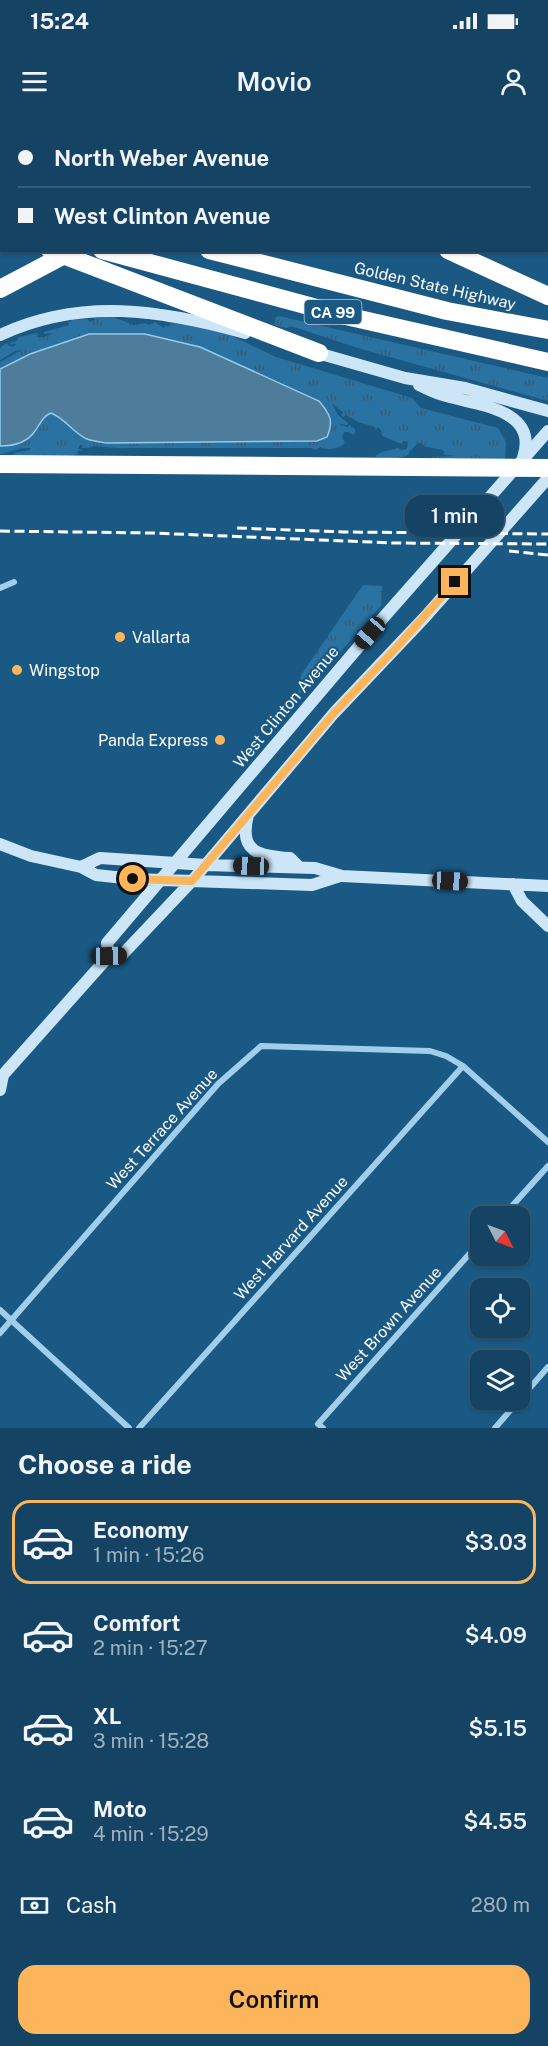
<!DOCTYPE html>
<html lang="en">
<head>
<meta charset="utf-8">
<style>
  body { margin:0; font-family:"Public Sans",sans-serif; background:#1d4a69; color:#f1f3f6; height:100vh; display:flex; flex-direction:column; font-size:22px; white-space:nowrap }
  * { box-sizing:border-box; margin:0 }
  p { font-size:20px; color:#9db0be }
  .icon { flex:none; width:33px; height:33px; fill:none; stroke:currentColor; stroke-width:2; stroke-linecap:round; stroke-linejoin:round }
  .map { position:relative; height:1308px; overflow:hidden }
  .drawer { display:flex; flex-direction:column; background:#144363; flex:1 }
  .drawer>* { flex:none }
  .banner { position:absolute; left:0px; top:0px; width:549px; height:132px; box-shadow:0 2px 4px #0004,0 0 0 2px #335c78; display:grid; align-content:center; height:132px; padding:0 18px; background:#144363 }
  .needle { width:39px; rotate:132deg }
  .fabs { position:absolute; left:470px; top:1086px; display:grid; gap:12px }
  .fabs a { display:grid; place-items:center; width:60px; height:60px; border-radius:12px; background:#144363; box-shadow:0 2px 4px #0004,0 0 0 2px #335c78; font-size:30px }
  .end { position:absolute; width:27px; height:27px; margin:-14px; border:8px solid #fdb55c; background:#111; box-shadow:0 0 0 3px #111 }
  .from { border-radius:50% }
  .bubble { position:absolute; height:42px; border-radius:18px; background:#144363; box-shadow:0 2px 4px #0004,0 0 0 2px #335c78; font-size:20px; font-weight:600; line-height:42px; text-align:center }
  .car { position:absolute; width:18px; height:36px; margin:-18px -9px; border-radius:8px; box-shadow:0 0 4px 2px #0007; background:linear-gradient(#222 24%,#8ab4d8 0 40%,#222 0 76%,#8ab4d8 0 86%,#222 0) }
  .banner b { display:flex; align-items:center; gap:21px; height:57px; font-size:22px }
  .banner b+b { border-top:2px solid #335c78 }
  .banner i { width:15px; height:15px; background:#f1f3f6 }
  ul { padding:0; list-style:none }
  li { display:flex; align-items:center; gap:18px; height:84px; margin:0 12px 9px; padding:0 6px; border:3px solid transparent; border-radius:18px }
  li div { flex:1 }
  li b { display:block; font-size:22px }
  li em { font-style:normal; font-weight:600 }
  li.selected { border-color:#fdb55c }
  li>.icon { width:54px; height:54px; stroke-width:1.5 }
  h2 { padding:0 18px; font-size:27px; line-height:72px }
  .pay { display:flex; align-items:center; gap:15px; height:66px; padding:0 18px; font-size:22px }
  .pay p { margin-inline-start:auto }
  .action { display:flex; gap:12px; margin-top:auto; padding:12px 18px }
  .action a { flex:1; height:69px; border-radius:18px; background:#fdb55c; color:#111; font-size:24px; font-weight:600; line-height:69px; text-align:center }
  .status { display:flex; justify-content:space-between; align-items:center; height:42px; padding:0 30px; background:#144363; direction:ltr }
  .status svg { height:16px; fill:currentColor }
  header { display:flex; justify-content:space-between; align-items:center; height:78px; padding:0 18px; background:#144363; font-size:27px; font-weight:600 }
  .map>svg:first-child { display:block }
  .grass { fill:url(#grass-tufts) }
  .water { fill:#4e7d9c; stroke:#93cbed; stroke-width:1.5 }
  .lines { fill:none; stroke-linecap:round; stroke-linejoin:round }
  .street { stroke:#a0ceeb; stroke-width:6 }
  .secondary { stroke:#cce6f8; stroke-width:12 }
  .highway { stroke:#fff; stroke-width:18 }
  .rail { stroke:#fff; stroke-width:3; stroke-dasharray:10 4.5; stroke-linecap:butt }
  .route { stroke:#fdb55c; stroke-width:8 }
  .poi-dot { fill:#fdb55c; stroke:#1a5984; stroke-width:2 }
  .labels { text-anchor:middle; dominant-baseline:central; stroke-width:4.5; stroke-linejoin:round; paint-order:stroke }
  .shield { fill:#1a5984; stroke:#bacdda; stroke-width:1.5 }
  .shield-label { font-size:15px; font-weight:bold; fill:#fff }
  .street-label { font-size:16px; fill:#fff; stroke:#1a5984 }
  .poi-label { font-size:16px; fill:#fff; stroke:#1a5984; text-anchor:start }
</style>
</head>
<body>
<div class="status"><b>15:24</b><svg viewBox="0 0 49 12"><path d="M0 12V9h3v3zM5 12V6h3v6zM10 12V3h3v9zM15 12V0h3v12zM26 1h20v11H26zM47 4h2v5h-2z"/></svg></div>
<header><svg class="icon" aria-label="menu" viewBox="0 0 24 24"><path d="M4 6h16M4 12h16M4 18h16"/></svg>Movio<svg class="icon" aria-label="person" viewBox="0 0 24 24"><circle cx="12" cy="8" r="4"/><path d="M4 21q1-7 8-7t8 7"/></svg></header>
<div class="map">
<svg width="548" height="1308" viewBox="0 0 548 1308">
  <defs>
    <pattern id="grass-tufts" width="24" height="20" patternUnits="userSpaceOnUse" patternTransform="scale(1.5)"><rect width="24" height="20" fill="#2972a1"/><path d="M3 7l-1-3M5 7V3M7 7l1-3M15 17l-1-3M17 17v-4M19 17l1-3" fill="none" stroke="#3e5b6e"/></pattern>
  </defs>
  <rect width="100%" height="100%" fill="#1a5984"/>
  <path class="grass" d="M279,196L548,258V281L361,229L291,206L287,208L274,205L276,197Z
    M113,197L134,205L145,203L149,205L155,202L164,208L165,205L168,207L172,204L166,202L168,200L228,214L276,237L412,278L421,288L498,308L506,322L505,343L433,340L432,337L455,336L443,334L445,332L442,330L424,326L422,323H418L409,332V334L404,337L396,338L377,337L375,336C382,331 389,331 398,328L400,330L407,329L408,322L403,321L402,324L382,316L381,310L378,307L376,310L375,307L358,302L346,295L343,297L341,295L343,292L332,284L338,295L348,303L347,305L340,304V305L348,307L349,305L355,309V313L353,315L348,312H344L342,317L345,323C338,330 327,330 320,327L316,330L312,328H117L94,326L88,328H82V325H80L78,329L84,331H77L78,334L70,336H12L14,333L30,330V328C19,327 10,333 0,334V326C11,326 28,320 36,311C42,303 42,297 51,293L61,297L73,310L329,293L319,280L200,227L145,214H89L30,234L0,249V242L22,230L15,231L0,240V228L6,223L12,227L16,225L15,223L11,225L10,223L17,221L19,217L38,213L37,217H45L53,213L44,214V212L69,205L68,203L72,200L84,199L86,200L88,199L89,202L95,200L94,198Z
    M363,465L382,466L381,486L311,565L298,575L301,555Z"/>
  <path class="water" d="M89,214H145L200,227L319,281C330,294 334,301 327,317L317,321L106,323C100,322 93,321 87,319C73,313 66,299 51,293C42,297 41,303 35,311C27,323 14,326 0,326V249L30,234Z"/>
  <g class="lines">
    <path class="street" d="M0,468L14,462
      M503,1096L548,1046
      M0,1190L129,1308
      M0,1213L218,964L261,926L430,931L446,936L463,946L548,1022
      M139,1308L463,946
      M323,1308L318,1304L480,1122
      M495,1308L548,1247"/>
    <path class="secondary" d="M0,215C81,177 162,190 245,213
      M314,232L405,258L465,268L548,291
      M419,265C426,268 433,272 440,274C472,285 540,287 523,338
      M248,695C238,733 260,736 290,738L299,747
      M0,724L31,736L81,747L96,755L133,759L312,765L340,756
      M81,747L100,738L206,745L315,748L342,756L548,766
      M513,764L522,781L548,806
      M109,836H121L192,761L334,593L425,497L548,358
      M0,970L3,955L109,836L107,823L383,498L548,311"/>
    <path class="highway" d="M0,43H2
      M0,73L2,74
      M0,113L2,114
      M50,130L319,233
      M102,130L346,196L548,242
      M209,130L447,191L548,210
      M448,130L548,176
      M0,169L68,133
      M0,344L548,348"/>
    <path class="rail" d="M237,408L344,412L548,414
      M0,411L152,413L394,423L548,424
      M509,431L548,435"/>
  </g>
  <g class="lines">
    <path class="route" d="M133,759L192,761L334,593L396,528L455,462"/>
  </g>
  <g class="poi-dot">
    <circle cx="120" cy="517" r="6"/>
    <circle cx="17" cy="550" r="6"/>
    <circle cx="220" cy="620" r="6"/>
  </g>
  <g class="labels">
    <rect class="shield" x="304.5" y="180" width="57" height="24" rx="4.5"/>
    <g class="shield-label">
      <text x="333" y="192">CA 99</text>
    </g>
    <g class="street-label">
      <text transform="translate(435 166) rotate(13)">Golden State Highway</text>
      <text transform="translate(286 587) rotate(-50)">West Clinton Avenue</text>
      <text transform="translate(162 1009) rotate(-48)">West Terrace Avenue</text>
      <text transform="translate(291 1118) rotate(-48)">West Harvard Avenue</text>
      <text transform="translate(389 1204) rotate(-48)">West Brown Avenue</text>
    </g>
    <g class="poi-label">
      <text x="132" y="517">Vallarta</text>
      <text x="29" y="550">Wingstop</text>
      <text x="208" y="620" text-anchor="end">Panda Express</text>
    </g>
  </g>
</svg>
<div class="fabs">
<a><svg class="needle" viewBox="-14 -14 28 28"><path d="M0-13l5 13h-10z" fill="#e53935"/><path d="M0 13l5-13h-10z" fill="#9db0be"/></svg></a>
<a><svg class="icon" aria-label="locate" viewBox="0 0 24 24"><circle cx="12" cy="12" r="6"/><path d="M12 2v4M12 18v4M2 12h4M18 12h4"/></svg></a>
<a><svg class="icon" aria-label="layers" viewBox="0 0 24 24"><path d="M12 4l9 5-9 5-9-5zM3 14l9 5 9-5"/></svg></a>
</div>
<i class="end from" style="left:133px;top:759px"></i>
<i class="end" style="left:455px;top:462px"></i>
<div class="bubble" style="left:405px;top:375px;width:99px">1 min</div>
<i class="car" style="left:370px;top:513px;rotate:221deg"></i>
<i class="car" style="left:251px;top:746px;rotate:272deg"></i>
<i class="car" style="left:450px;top:761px;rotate:93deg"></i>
<i class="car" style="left:109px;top:836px;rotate:89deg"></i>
<div class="banner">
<b><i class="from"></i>North Weber Avenue</b>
<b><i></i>West Clinton Avenue</b>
</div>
</div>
<section class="drawer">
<h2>Choose a ride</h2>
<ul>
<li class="selected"><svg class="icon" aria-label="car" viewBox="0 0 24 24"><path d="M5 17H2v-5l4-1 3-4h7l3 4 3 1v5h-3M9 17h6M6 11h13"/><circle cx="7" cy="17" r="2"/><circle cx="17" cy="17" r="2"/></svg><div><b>Economy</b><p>1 min · 15:26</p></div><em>$3.03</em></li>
<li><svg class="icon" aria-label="car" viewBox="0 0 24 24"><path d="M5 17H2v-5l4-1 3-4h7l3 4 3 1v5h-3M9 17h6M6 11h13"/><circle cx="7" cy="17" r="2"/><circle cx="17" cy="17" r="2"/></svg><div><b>Comfort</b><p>2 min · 15:27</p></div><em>$4.09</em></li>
<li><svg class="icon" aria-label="car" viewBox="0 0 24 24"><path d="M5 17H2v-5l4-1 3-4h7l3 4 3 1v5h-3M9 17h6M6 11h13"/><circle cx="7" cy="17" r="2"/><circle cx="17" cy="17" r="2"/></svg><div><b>XL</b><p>3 min · 15:28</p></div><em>$5.15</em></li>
<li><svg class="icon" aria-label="car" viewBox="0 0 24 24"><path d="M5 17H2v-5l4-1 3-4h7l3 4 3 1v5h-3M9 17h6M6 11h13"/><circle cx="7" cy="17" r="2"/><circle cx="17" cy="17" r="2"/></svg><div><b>Moto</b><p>4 min · 15:29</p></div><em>$4.55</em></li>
</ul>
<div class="pay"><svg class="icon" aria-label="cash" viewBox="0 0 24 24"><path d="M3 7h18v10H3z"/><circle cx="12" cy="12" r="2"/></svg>Cash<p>280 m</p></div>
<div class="action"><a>Confirm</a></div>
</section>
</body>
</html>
